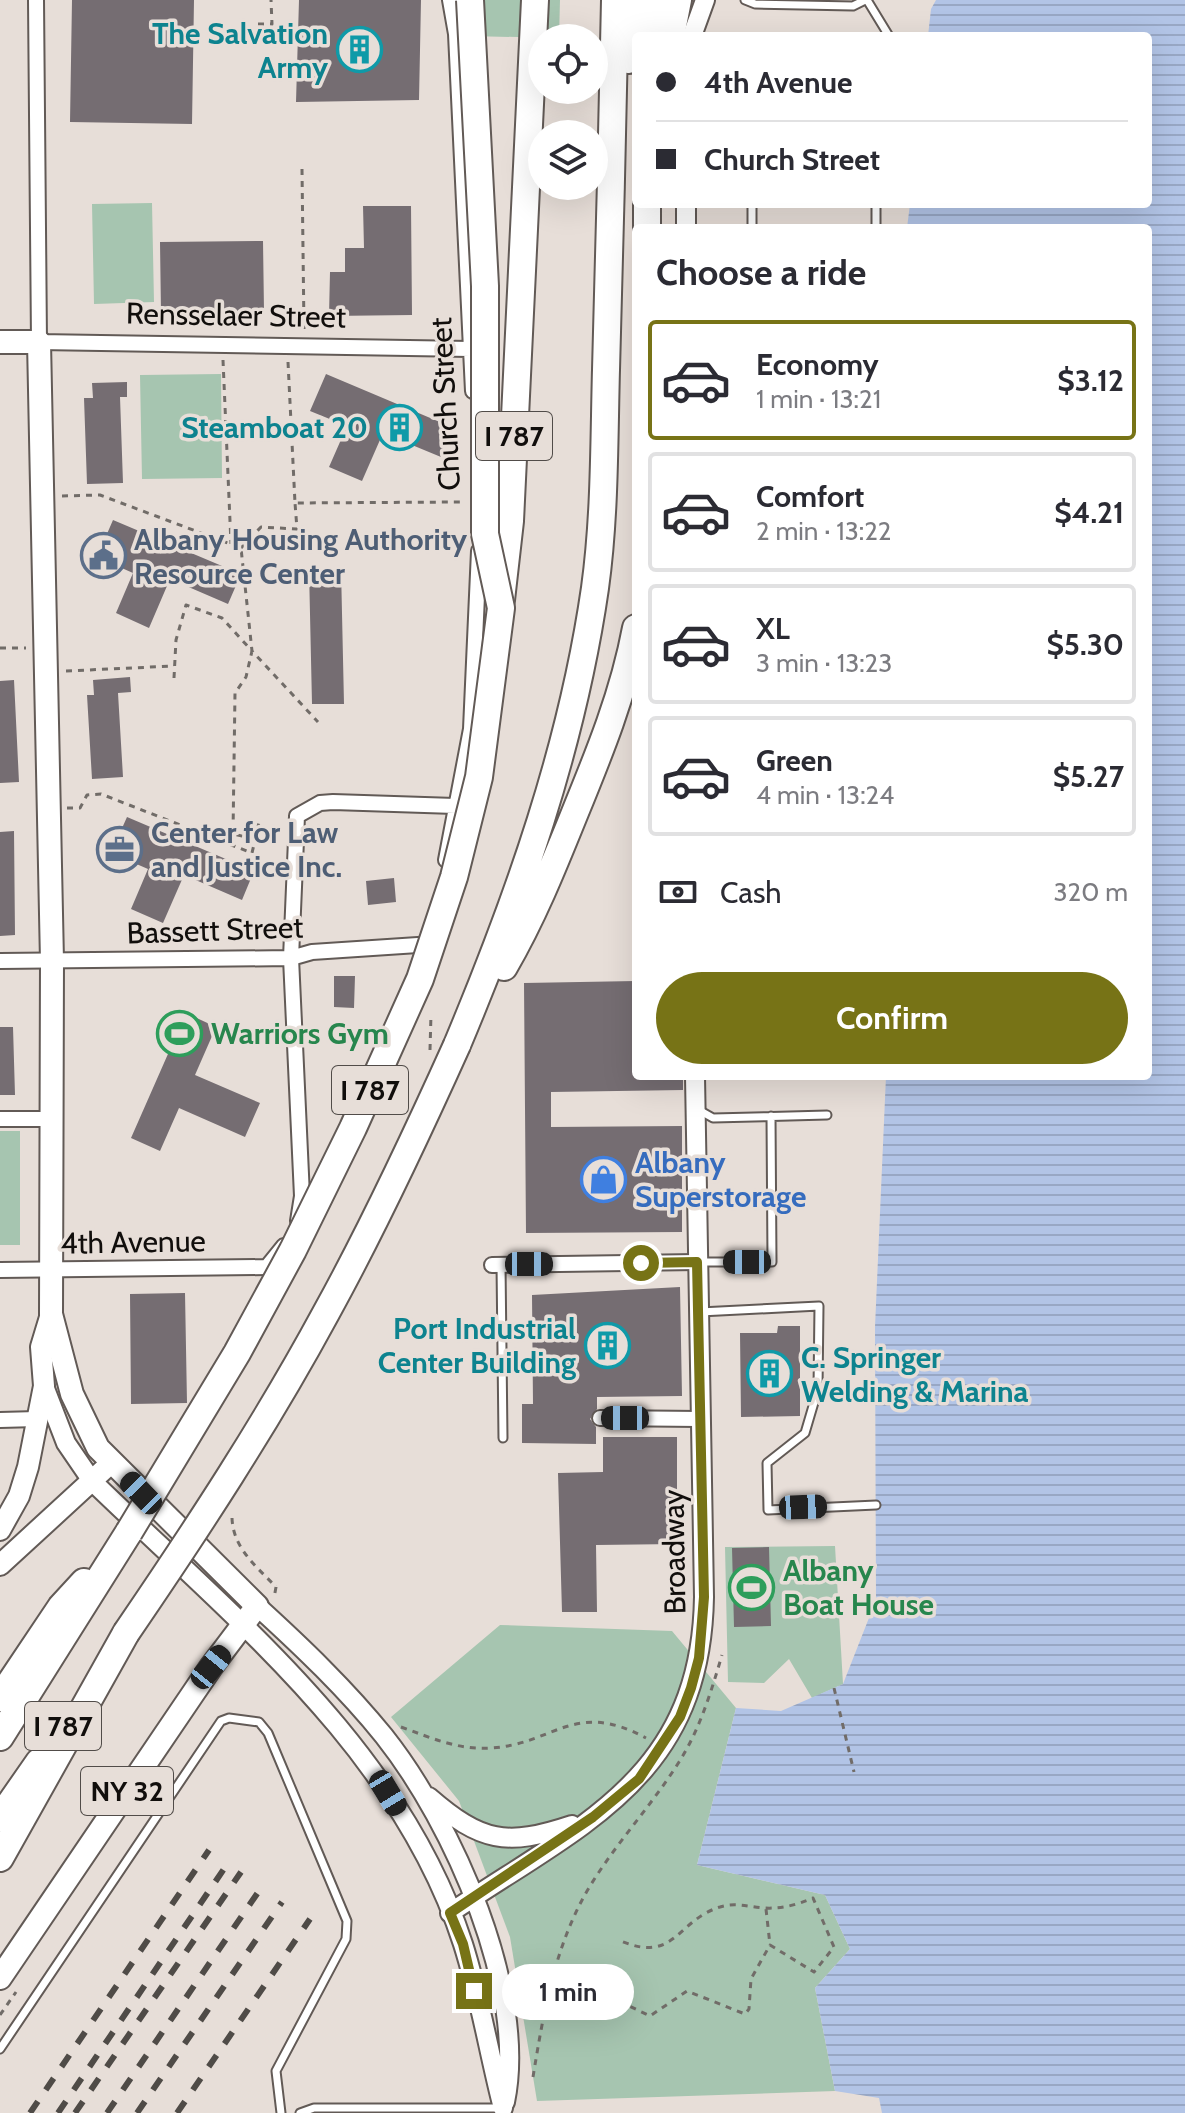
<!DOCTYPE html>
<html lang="en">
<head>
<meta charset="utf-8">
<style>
  body { margin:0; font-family:Cabin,sans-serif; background:#f7f7f7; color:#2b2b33; height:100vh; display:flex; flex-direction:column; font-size:30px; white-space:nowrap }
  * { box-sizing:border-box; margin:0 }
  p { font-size:26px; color:#7c7c81 }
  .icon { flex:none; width:44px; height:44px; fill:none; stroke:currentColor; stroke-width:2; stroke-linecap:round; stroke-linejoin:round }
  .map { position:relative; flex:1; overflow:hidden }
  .sheet { position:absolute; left:632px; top:224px; width:520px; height:856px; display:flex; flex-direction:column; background:#fff; border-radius:8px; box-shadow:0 8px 32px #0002 }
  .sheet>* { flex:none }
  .banner { position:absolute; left:632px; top:32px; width:520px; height:176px; border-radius:8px; box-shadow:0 8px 32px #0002; display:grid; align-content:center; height:176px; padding:0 24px; background:#fff }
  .tools { position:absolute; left:528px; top:24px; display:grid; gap:16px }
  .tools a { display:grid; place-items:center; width:80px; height:80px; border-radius:50%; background:#fff; box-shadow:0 8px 32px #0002; font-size:40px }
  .end { position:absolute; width:36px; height:36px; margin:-18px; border:10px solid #777316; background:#fff; box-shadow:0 0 0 4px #fff }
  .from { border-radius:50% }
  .bubble { position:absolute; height:56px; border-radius:28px; background:#fff; box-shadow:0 8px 32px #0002; font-size:26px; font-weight:800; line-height:56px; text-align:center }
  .car { position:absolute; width:24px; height:48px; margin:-24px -12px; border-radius:10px; box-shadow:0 0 6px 2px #0007; background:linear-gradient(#222 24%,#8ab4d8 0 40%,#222 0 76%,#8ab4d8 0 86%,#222 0) }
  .banner b { display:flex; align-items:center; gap:28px; height:76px; font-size:30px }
  .banner b+b { border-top:2px solid #e1e1e2 }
  .banner i { width:20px; height:20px; background:#2b2b33 }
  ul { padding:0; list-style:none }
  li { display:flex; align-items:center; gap:24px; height:120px; margin:0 16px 12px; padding:0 8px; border:4px solid #e1e1e2; border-radius:8px }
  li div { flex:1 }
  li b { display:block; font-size:30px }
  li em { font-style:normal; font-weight:800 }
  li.active { border-color:#777316 }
  li>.icon { width:72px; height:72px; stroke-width:1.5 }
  h2 { padding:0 24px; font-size:36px; line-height:96px }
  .pay { display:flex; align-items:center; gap:20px; height:88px; padding:0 24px; font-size:30px }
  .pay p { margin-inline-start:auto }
  .cta { display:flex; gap:16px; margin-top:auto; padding:16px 24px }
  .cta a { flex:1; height:92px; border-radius:48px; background:#777316; color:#fff; font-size:32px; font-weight:800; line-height:92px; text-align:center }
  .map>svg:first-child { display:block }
  .green { fill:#a6c5b0 }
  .water { fill:url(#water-rules) }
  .building { fill:#756d72 }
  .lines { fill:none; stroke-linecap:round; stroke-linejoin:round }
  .service-casing { stroke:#625a56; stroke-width:11 }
  .minor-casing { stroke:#625a56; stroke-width:18 }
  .tertiary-casing { stroke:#625a56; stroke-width:22 }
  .secondary-casing { stroke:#625a56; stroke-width:24 }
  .primary-casing { stroke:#625a56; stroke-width:26 }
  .motorway-casing { stroke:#625a56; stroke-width:30 }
  .path { stroke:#716c68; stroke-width:3; stroke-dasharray:6 6; stroke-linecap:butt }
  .service { stroke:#fff; stroke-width:7 }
  .minor { stroke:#fff; stroke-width:14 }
  .tertiary { stroke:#fff; stroke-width:18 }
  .secondary { stroke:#fff; stroke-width:20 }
  .primary { stroke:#fff; stroke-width:22 }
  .motorway { stroke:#fff; stroke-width:26 }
  .rail { stroke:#4f4b47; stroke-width:6; stroke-dasharray:14 14; stroke-linecap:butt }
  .motorway-bridge-casing { stroke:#625a56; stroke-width:30; stroke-linecap:butt }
  .motorway-bridge { stroke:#fff; stroke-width:26 }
  .route { stroke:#777316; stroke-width:10 }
  .labels { text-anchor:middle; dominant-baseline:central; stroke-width:7; stroke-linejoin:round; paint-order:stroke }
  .shield { fill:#e7ded8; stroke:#514c49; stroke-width:2 }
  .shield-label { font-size:28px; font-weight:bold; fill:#110e0c }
  .culture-label { font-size:30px; font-weight:bold; fill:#0d838f; stroke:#e7ded8; text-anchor:end }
  .street-label { font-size:30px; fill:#110e0c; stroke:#e7ded8 }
  .service-label { font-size:30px; font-weight:bold; fill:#4e5e75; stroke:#e7ded8; text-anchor:start }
  .leisure-label { font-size:30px; font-weight:bold; fill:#27864d; stroke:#e7ded8; text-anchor:start }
  .shop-label { font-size:30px; font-weight:bold; fill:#366cbe; stroke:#e7ded8; text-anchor:start }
</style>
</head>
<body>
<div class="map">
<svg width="1185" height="2113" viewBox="0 0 1185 2113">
  <defs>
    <pattern id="water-rules" width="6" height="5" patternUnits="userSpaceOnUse" patternTransform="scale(2)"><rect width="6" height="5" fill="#b2c4e6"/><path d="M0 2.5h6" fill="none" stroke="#98a7c4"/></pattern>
  </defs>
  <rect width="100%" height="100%" fill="#e7ded8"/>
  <path class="green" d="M466,0H560L559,38L469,36Z
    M152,203L154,302L94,304L92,204Z
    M221,374L222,478L142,479L140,375Z
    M0,1131H20V1245H0Z
    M835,1546L843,1684L812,1698L789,1659L764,1683L728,1682L725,1547Z
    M500,1625L672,1631L736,1708L697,1865L825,1895L850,1949L815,1988L835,2091L537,2101L510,1937L459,1801L391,1717Z"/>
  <path class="water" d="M936,0H1185V2113H882L879,2098L835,2091L815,1988L850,1949L825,1895L697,1865L736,1708L781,1711L843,1684L876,1600L875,1327L886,1076H1148V228H907L910,204H1148V36H928L931,9Z"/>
  <path class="building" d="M72,0H194L192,124L70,122Z
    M299,0H421L419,100L296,102Z
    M363,206H411L412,315L329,316L330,272H345V248H364Z
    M263,241L264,311L161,313L160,242Z
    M326,374L454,428L441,457L383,433L362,481L329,467L347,426L310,411Z
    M127,382V397H120L123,483L87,484L84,398H93L92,383Z
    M113,520L241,574L228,604L170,579L149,628L116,613L133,573L97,557Z
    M341,568L344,704H312L309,569Z
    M130,677L131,692L118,693L123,777L92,779L87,695H94L93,680Z
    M14,680L19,782L0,783V681Z
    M127,817L254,871L242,900L184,875L163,923L131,909L148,869L111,853Z
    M14,831L15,935L0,936V832Z
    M394,878L396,902L368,905L366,881Z
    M334,976H355L354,1008L334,1007Z
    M636,981V1076H683V1090L551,1092V1127L682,1126V1232L526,1233L524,983Z
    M186,1013L216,1027L195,1075L260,1103L245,1137L179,1108L160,1151L131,1138Z
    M0,1027H13L15,1095H0Z
    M680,1287L682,1396L597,1397V1409L590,1419L596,1427V1444L522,1443V1404H533L532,1295Z
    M185,1293L187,1403L131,1404L130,1294Z
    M778,1326H800V1416L741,1417L740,1333H777Z
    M603,1437H677V1544L596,1545L597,1612H562L558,1473L603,1472Z
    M769,1547L771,1626L734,1627L732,1548Z"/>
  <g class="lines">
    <defs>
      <path id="service" d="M745,0L755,4L853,6L865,0
        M867,0L889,36
        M876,204V228
        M752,228V204
        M697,1109L713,1118L827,1115
        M700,1262H772L771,1116
        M501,1264L503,1438
        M700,1312L819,1306L818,1389L805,1433L767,1463L768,1510L876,1505
        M0,2049L221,1721L229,1718L259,1722L268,1733L347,1921L346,1939L276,2071L281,2113
        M300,2113L314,2108H501"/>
      <path id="minor" d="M36,0L39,342L470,349
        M450,0L456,34L473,391
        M446,860L471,729L479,551
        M0,961L291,958L312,952L433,944
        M0,1119H51
        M298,1221L302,1196L291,958L297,816L320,803L333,802L455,806
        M492,1265L697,1262
        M0,1270L267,1267L284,1246
        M600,1418L699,1419
        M0,1420L37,1419"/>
      <path id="tertiary" d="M692,36L705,0
        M686,204V228
        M44,1386L66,1443L92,1481C233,1618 400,1749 463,1944C480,1997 489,2054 503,2108
        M257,1606C302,1647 346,1689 384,1736C453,1823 528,1991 505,2102
        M429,1797C481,1842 506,1847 572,1825
        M450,1913C581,1824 701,1779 704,1597L695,1076"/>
      <path id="secondary" d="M0,1530L19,1496L28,1467L44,1386L41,1347L51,1314
        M0,1565L111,1463"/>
      <path id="primary" d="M0,342H39L52,961L51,1314L72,1394L98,1448L257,1606L211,1667L0,1978"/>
      <path id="motorway" d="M653,36L655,0
        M671,36L678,0
        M629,60L635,0
        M647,204V228
        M501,600L510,521L535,0
        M504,967C532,919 553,867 574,815C599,754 624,693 636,628
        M457,1045C519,897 572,747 595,588C605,516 604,442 606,370C610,247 612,123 615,0
        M0,1698L61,1607L84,1582
        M0,1737L129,1532
        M0,1818L39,1762
        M0,1858L126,1633"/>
    </defs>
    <use href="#service" class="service-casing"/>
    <use href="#minor" class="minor-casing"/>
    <use href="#tertiary" class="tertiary-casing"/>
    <use href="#secondary" class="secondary-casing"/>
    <use href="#primary" class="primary-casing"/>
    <use href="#motorway" class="motorway-casing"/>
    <path class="path" d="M258,24H272L271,0
      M302,169L304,329
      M223,360L231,544
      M288,362L295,503L461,502
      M62,496L100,495L241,548L252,651L318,722
      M241,548L261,527L297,529L295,503
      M0,648H26
      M66,671L174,666
      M174,678L176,640L186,605L222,618L252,651L246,677L235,693L233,834L281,845
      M67,808H80L87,795L101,794L252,853L260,818
      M430,1050L431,1014
      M232,1518C233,1548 256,1566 276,1587L274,1598
      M834,1688L854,1772
      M401,1727C432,1738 457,1750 491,1748C555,1744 574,1699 646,1738
      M766,1909L770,1945
      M598,1991L650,2016L687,1991L745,2014L749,2009L751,1979L770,1945L814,1972L834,1947L813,1898C796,1905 782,1909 764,1908C749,1907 735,1902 720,1907C677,1920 675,1964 621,1941
      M0,2015L16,1992
      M533,2077C544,2010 555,1944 590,1886C617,1842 652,1805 679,1762C700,1729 711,1692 722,1655"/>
    <use href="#service" class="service"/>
    <use href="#minor" class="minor"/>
    <use href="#tertiary" class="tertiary"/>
    <use href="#secondary" class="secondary"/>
    <use href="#primary" class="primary"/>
    <use href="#motorway" class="motorway"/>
    <path class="rail" d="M30,2113L209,1850
      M58,2113L228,1863
      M75,2113L241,1872
      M107,2113L261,1888
      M137,2113L282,1902
      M177,2113L310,1919"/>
    <defs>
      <path id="motorway-bridge" d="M129,1532L237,1353L293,1250L353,1128L420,979L454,877L479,777L501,608L485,534V286L470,0
        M126,1633C197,1529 266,1424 326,1313C374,1226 416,1136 457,1045"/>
    </defs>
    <use href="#motorway-bridge" class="motorway-bridge-casing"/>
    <use href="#motorway-bridge" class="motorway-bridge"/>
  </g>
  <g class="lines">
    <path class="route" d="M474,1991L463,1944L450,1913L593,1817L639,1779L680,1717L691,1688L699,1658L704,1597L697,1262L641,1263"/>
  </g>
  <defs>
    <symbol id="building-ring" viewBox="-11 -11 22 22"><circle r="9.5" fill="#e7ded8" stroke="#0f9aa8" stroke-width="1.5"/><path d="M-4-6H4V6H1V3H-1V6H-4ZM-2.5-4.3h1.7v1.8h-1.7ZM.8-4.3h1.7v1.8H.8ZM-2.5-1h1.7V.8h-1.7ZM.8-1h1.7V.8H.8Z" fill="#0f9aa8"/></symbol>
    <symbol id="civic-ring" viewBox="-11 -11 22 22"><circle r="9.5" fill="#e7ded8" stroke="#5c6f8a" stroke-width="1.5"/><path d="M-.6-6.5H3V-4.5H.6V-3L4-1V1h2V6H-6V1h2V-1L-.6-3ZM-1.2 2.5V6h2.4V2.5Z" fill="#5c6f8a"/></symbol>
    <symbol id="office-ring" viewBox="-11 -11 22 22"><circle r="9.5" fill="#e7ded8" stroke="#5c6f8a" stroke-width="1.5"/><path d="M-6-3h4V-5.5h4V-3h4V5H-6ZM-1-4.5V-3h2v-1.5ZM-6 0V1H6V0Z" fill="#5c6f8a"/></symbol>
    <symbol id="stadium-ring" viewBox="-11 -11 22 22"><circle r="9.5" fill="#e7ded8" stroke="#2e9e5b" stroke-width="1.5"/><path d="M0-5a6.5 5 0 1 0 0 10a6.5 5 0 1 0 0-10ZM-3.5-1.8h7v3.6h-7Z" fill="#2e9e5b"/></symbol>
    <symbol id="shop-ring" viewBox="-11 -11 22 22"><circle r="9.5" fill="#e7ded8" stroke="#3f7fe0" stroke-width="1.5"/><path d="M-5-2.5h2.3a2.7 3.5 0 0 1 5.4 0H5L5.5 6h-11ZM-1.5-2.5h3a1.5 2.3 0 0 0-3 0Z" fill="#3f7fe0"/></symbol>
  </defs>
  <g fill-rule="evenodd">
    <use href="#building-ring" x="334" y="24" width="51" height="51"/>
    <use href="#building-ring" x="374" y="402" width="51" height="51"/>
    <use href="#civic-ring" x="78" y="530" width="51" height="51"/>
    <use href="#office-ring" x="94" y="824" width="51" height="51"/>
    <use href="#stadium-ring" x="154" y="1008" width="51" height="51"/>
    <use href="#shop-ring" x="578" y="1154" width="51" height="51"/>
    <use href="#building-ring" x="582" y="1320" width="51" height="51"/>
    <use href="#building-ring" x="744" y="1348" width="51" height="51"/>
    <use href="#stadium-ring" x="726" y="1562" width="51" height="51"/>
  </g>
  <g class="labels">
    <g class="shield">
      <rect x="476" y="412" width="76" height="48" rx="6"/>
      <rect x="332" y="1066" width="76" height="48" rx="6"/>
      <rect x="25" y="1702" width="76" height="48" rx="6"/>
      <rect x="81" y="1767" width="92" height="48" rx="6"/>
    </g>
    <g class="shield-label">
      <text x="514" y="436">I 787</text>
      <text x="370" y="1090">I 787</text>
      <text x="63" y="1726">I 787</text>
      <text x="127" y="1791">NY 32</text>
    </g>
    <g class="culture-label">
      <text x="328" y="33">The Salvation<tspan x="328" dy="34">Army</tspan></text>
      <text x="368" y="427">Steamboat 20</text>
      <text x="576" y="1328">Port Industrial<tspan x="576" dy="34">Center Building</tspan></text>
      <text x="801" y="1357" text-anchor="start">C. Springer<tspan x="801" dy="34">Welding &amp; Marina</tspan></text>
    </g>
    <g class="street-label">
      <text transform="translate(236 315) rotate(1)">Rensselaer Street</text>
      <text transform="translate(445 404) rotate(-93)">Church Street</text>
      <text transform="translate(215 930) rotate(-2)">Bassett Street</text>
      <text transform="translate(133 1242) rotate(-1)">4th Avenue</text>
      <text transform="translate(674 1552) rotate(-91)">Broadway</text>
    </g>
    <g class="service-label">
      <text x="134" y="539">Albany Housing Authority<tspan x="134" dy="34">Resource Center</tspan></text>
      <text x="151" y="832">Center for Law<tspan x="151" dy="34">and Justice Inc.</tspan></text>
    </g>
    <g class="leisure-label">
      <text x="211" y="1033">Warriors Gym</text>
      <text x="783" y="1570">Albany<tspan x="783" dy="34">Boat House</tspan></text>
    </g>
    <g class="shop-label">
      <text x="635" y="1162">Albany<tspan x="635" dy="34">Superstorage</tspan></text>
    </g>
  </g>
</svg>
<div class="tools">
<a><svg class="icon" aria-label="locate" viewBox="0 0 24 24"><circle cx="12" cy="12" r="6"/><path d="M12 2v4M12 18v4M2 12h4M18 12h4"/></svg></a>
<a><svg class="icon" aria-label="layers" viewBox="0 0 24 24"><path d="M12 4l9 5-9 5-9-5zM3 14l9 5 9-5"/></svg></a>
</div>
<i class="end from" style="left:641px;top:1263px"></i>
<i class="end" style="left:474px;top:1991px"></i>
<div class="bubble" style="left:502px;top:1964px;width:132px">1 min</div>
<i class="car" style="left:747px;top:1262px;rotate:270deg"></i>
<i class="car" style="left:529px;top:1264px;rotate:90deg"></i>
<i class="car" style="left:625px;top:1418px;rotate:270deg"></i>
<i class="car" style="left:141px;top:1493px;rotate:316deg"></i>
<i class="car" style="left:803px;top:1507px;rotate:88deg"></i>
<i class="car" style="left:211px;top:1667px;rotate:39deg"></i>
<i class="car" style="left:388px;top:1793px;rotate:149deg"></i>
<div class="banner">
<b><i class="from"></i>4th Avenue</b>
<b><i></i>Church Street</b>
</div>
<section class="sheet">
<h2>Choose a ride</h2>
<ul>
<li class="active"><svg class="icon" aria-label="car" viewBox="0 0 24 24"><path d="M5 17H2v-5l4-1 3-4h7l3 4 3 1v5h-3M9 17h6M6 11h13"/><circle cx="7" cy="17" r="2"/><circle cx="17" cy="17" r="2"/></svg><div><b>Economy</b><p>1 min · 13:21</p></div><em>$3.12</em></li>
<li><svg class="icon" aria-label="car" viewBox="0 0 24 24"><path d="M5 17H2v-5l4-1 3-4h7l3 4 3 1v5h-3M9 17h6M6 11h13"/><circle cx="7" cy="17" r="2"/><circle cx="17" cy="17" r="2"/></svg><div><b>Comfort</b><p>2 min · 13:22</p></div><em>$4.21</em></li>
<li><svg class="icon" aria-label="car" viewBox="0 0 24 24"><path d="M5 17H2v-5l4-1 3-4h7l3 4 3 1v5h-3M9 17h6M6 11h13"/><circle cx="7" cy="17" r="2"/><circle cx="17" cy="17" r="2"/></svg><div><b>XL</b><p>3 min · 13:23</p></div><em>$5.30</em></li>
<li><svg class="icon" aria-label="car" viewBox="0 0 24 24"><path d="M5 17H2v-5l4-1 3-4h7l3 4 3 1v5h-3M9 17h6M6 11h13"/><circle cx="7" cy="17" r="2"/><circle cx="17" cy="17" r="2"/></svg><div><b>Green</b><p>4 min · 13:24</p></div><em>$5.27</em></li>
</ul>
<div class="pay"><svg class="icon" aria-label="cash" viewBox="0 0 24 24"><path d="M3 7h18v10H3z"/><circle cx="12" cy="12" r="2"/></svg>Cash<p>320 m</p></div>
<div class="cta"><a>Confirm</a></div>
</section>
</div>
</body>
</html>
